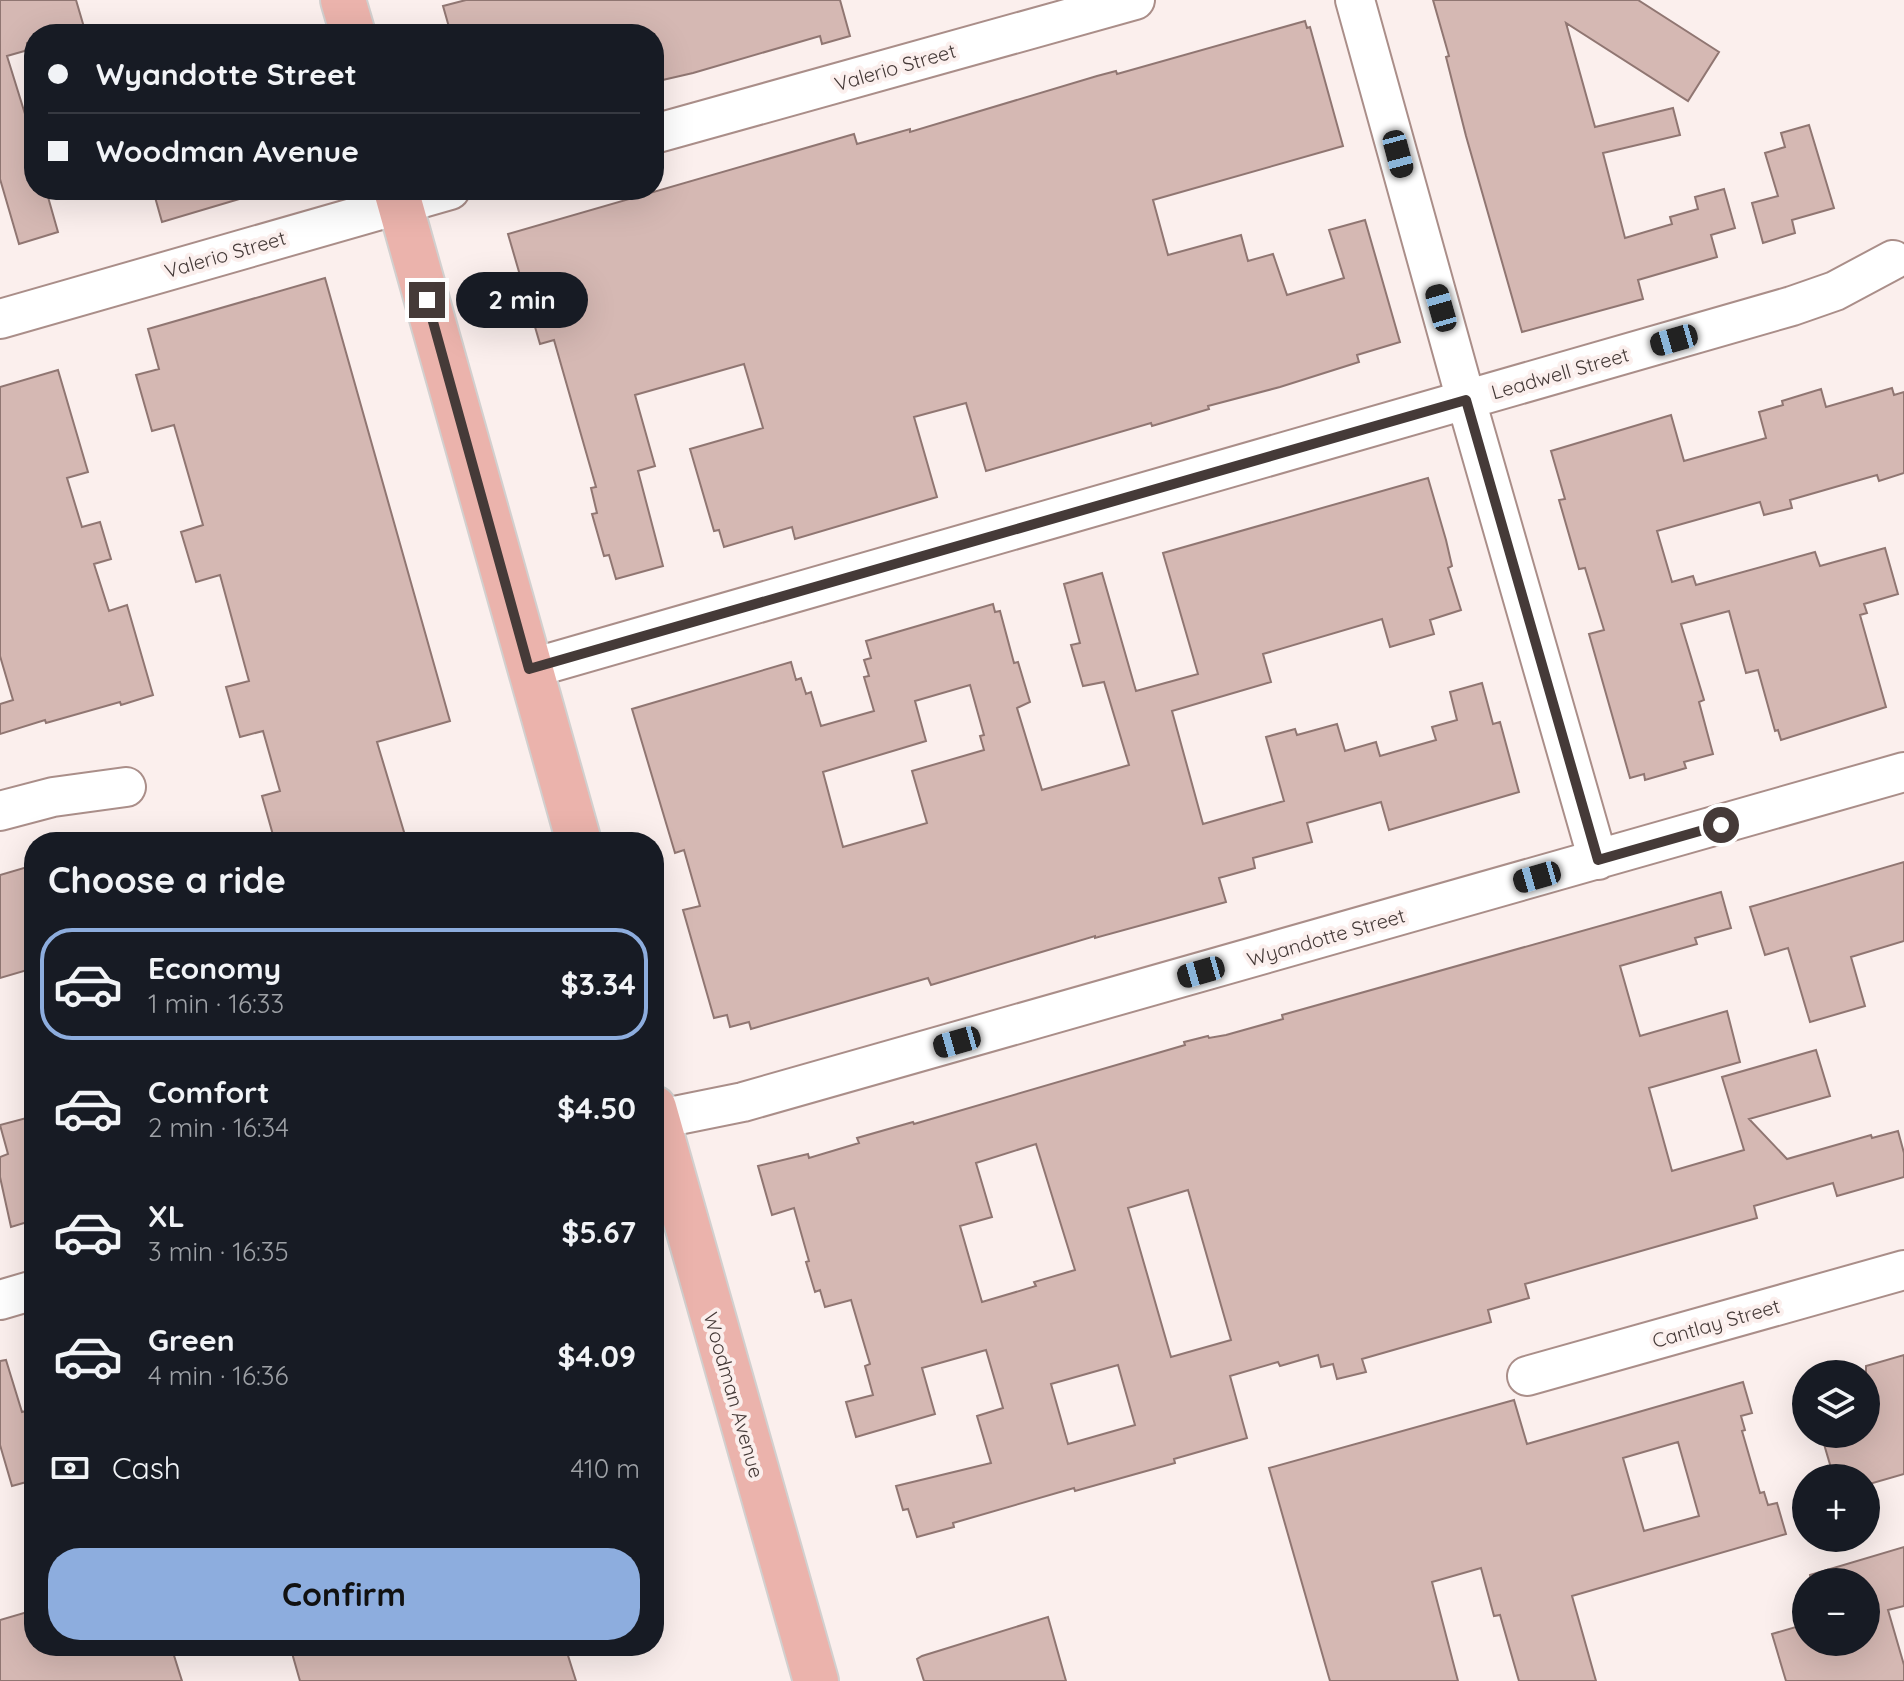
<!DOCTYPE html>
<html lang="en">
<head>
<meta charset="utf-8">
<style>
  body { margin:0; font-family:Quicksand,sans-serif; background:#20242c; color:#f1f3f6; height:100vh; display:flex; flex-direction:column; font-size:30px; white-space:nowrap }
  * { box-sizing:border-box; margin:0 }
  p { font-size:26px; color:#9ea1a6 }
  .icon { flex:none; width:44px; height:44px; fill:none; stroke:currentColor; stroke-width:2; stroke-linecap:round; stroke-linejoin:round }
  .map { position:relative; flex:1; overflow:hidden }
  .panel { position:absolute; left:24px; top:832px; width:640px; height:824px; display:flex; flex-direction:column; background:#171b24; border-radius:32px; box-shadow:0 8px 32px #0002 }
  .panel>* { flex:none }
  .hud { position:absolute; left:24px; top:24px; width:640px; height:176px; border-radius:32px; box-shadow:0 8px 32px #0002; display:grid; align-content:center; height:176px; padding:0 24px; background:#171b24 }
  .fabs { position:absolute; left:1792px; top:1360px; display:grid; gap:16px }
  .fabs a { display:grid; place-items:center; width:88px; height:88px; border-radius:50%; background:#171b24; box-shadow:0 8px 32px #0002; font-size:40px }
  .end { position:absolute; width:36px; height:36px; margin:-18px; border:10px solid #453a38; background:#fff; box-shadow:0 0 0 4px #fff }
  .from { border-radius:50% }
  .bubble { position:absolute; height:56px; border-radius:28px; background:#171b24; box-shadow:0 8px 32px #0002; font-size:26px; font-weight:800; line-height:56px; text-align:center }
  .car { position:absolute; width:24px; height:48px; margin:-24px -12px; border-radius:10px; box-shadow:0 0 6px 2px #0007; background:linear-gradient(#222 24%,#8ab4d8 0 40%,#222 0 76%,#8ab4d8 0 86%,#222 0) }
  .hud b { display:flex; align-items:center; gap:28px; height:76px; font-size:30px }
  .hud b+b { border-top:2px solid #363941 }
  .hud i { width:20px; height:20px; background:#f1f3f6 }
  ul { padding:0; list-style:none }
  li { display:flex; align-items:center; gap:24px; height:112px; margin:0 16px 12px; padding:0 8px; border:4px solid transparent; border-radius:32px }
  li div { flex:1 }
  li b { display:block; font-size:30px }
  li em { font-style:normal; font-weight:800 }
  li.current { border-color:#8dadde }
  li>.icon { width:72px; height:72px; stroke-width:1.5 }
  h2 { padding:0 24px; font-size:36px; line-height:96px }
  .pay { display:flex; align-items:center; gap:20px; height:88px; padding:0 24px; font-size:30px }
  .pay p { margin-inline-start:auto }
  .action { display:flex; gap:16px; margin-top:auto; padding:16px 24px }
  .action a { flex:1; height:92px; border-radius:32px; background:#8dadde; color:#111; font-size:32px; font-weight:800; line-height:92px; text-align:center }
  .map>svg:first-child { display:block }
  .building { fill:#d5b8b3; stroke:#907672; stroke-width:2; fill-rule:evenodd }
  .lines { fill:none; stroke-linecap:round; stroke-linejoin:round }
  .minor-casing { stroke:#aa8e89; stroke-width:42 }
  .major-casing { stroke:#d2d0cf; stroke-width:48 }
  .minor { stroke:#fff; stroke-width:38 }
  .major { stroke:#ebb3ac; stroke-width:44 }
  .route { stroke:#453a38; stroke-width:10 }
  .labels { text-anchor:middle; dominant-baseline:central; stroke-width:8; stroke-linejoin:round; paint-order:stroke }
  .street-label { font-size:20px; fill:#453a38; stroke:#fbefed }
</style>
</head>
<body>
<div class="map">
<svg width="1904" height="1681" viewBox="0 0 1904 1681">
  <rect width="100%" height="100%" fill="#fbefed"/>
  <path class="building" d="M0,0H76L86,34H34V41L27,43L28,50L7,56L34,143V190H46L58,232L19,244L0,179Z
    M466,0H840L850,36L822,44L820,36L693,73L654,82V34H451L443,6Z
    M1433,0H1638L1719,52L1688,101L1566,23L1595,127L1673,108L1680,135L1603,153L1625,238L1672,224L1670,217L1698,209L1695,197L1724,189L1735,228L1711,235L1717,257L1638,280L1643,299L1522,332L1466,136L1446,57L1449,56Z
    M1305,21L1307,28L1310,27L1343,146L1153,200L1168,255L1241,235L1248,261L1273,254L1287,295L1344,278L1329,230L1365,220L1400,342L1357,355L1359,362L1280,387L1208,406L1209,409L1152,426L1151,423L986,471L966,403L914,417L937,497L795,539L792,527L724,547L719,530L714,531L690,449L763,428L744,364L635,395L655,466L638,471L663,566L616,579L609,555L604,556L592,514L597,513L591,488L596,487L554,340L540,344L508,234L854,134L857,144L910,129V132L1097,76L1116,71L1117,74Z
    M1809,125L1834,208L1792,220L1795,233L1763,243L1752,203L1778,196L1765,153L1785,147L1781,133Z
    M153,190H245L246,197L162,222Z
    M325,278L450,721L377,742L407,842H275L262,796L280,791L263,731L240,737L226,687L249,681L220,575L196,582L181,532L203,525L174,425L152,431L136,375L159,369L148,329Z
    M58,370L88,472L67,478L82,527L100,522L111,559L94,564L109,611L127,605L153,695L121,705L120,702L46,723L45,720L0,734V704L13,700L0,656V387Z
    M1892,388L1894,395L1904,392V473L1879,481L1877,475L1790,500L1792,508L1764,515L1760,502L1657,531L1672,582L1693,576L1696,585L1815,552L1820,566L1885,548L1898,594L1864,604L1867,613L1860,615L1886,707L1781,740L1778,730L1775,731L1758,670L1746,673L1729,611L1681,624L1704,700L1699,702L1713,754L1684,762L1686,768L1645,780L1644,774L1630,778L1589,634L1604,630L1585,568L1579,569L1559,500L1565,499L1551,451L1671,415L1684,461L1766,438L1759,412L1783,405L1782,401L1821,389L1826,407Z
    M1428,478L1446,540L1452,566L1448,568L1461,610L1430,620L1434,634L1390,647L1382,619L1263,654L1271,682L1172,711L1203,824L1284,801L1266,737L1295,729L1297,735L1337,724L1345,751L1376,742L1380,756L1436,740L1432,727L1457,720L1450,692L1482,683L1493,724L1500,722L1519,792L1389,830L1381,802L1307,823L1312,842L1253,858L1255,868L1219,878L1226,902L1095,938V936L931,985L928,978L751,1029L749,1022L730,1027L727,1015L714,1018L683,910L700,906L684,850L675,853L632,709L791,662L796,680L801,678L806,694L811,692L821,726L874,711L864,677L869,676L864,660L871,658L866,641L993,604L995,612L1000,611L1014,663L1018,662L1030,702L1017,708L1042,790L1129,765L1104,682L1083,686L1071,645L1080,643L1064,584L1102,573L1136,691L1198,674L1163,553ZM970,685L984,735L980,736L984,750L912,771L927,823L843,847L823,772L926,741L915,701Z
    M1904,862V941L1851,957L1865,1006L1810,1022L1788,948L1765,955L1750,907Z
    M34,865V968L0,978V875Z
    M1721,892L1731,928L1695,938L1697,944L1620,966L1640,1036L1727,1011L1740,1062L1649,1088L1672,1171L1744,1150L1722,1077L1816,1050L1830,1096L1749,1119L1787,1159L1871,1135L1872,1138L1898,1131L1904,1153V1177L1837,1196L1833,1183L1754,1206L1757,1218L1525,1284L1529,1298L1488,1310L1491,1322L1362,1359L1366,1372L1337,1379L1333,1364L1321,1367L1318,1355L1280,1366L1278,1362L1230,1376L1247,1438L1174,1459L1175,1463L1075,1491L1074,1488L953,1523L954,1527L917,1537L908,1509L903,1510L896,1486L991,1463L977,1416L1003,1408L986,1350L922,1368L935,1414L856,1437L846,1402L873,1395L865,1366L870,1364L851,1300L825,1307L820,1290L815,1292L806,1262L809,1261L794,1208L772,1215L758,1166L808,1154L809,1158L859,1143L857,1138L913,1122L914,1124L1185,1045L1184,1042L1208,1036L1209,1038L1226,1035L1283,1019L1282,1015ZM1036,1144L1075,1270L1034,1282L1036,1286L982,1302L960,1226L992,1217L976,1163ZM1188,1190L1231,1340L1171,1357L1128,1208ZM1118,1365L1135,1425L1068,1444L1051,1384Z
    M34,1116V1220L11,1227L0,1177V1157L8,1154L0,1125Z
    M1904,1355V1474L1866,1485V1478H1834L1821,1434H1866V1366Z
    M6,1360L22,1412L34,1409V1480L12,1486L0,1445V1361Z
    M1743,1382L1752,1413L1741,1416L1745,1430L1742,1431L1760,1493L1764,1492L1768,1505L1777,1503L1786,1534L1572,1596L1596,1681H1519L1500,1615L1494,1616L1481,1568L1432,1582L1458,1681H1330L1269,1468L1514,1400L1527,1444ZM1678,1442L1699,1516L1644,1531L1623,1458Z
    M1904,1547V1606L1888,1610L1904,1665V1681H1786L1772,1634L1806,1624V1642H1866V1582H1811L1810,1575Z
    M34,1610V1646H171L182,1681H0V1620Z
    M1048,1617L1066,1681H924L917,1659L922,1656Z
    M290,1646H565L576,1681H300Z"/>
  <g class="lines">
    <defs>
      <path id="minor" d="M1355,0L1466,400L1598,860
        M654,134L1135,0
        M0,319L450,190
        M529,669L1792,306L1835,291L1893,260
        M0,811L53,797L126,787
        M654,1120L743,1102L1904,772
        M0,1300L34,1290
        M1527,1376L1904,1270"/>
      <path id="major" d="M343,0L353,34
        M396,190L579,842
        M654,1108L816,1681"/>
    </defs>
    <use href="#minor" class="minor-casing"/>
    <use href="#major" class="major-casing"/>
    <use href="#minor" class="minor"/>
    <use href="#major" class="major"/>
  </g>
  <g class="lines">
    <path class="route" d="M427,300L529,669L1466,400L1598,860L1721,825"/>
  </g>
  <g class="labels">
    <g class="street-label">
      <text transform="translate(895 67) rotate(-16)">Valerio Street</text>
      <text transform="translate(225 254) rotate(-16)">Valerio Street</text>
      <text transform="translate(1560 373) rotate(-16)">Leadwell Street</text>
      <text transform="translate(1326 937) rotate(-16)">Wyandotte Street</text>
      <text transform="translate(1716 1323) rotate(-16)">Cantlay Street</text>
      <text transform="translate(734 1395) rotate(74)">Woodman Avenue</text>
    </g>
  </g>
</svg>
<div class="fabs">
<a><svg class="icon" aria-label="layers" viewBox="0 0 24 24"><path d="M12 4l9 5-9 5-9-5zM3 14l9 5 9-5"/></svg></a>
<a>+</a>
<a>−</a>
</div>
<i class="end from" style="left:1721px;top:825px"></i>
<i class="end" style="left:427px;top:300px"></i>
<div class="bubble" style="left:456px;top:272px;width:132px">2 min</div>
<i class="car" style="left:1398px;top:154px;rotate:165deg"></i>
<i class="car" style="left:1441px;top:308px;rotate:344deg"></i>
<i class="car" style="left:1674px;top:340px;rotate:254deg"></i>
<i class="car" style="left:1537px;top:877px;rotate:254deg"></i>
<i class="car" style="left:1201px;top:972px;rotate:254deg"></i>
<i class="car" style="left:957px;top:1042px;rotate:254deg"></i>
<div class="hud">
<b><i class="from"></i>Wyandotte Street</b>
<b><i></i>Woodman Avenue</b>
</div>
<section class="panel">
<h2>Choose a ride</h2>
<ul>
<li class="current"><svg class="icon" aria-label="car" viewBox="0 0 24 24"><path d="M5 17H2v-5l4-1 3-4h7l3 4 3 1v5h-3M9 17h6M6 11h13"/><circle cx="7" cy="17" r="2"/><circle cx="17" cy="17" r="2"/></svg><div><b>Economy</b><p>1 min · 16:33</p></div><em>$3.34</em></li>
<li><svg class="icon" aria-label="car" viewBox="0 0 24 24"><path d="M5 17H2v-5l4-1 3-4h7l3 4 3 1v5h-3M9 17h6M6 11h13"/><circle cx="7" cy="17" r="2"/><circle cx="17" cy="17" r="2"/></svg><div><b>Comfort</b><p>2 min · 16:34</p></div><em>$4.50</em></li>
<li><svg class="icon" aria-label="car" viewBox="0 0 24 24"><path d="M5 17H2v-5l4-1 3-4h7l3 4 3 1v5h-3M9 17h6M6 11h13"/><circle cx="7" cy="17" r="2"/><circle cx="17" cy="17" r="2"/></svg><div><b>XL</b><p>3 min · 16:35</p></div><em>$5.67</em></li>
<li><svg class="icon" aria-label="car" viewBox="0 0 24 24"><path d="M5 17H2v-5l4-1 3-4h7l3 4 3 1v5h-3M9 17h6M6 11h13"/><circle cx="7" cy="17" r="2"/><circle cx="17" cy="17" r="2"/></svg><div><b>Green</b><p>4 min · 16:36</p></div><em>$4.09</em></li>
</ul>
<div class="pay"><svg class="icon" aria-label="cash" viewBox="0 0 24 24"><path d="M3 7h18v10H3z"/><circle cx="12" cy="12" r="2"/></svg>Cash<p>410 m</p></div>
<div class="action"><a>Confirm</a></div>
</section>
</div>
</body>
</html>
